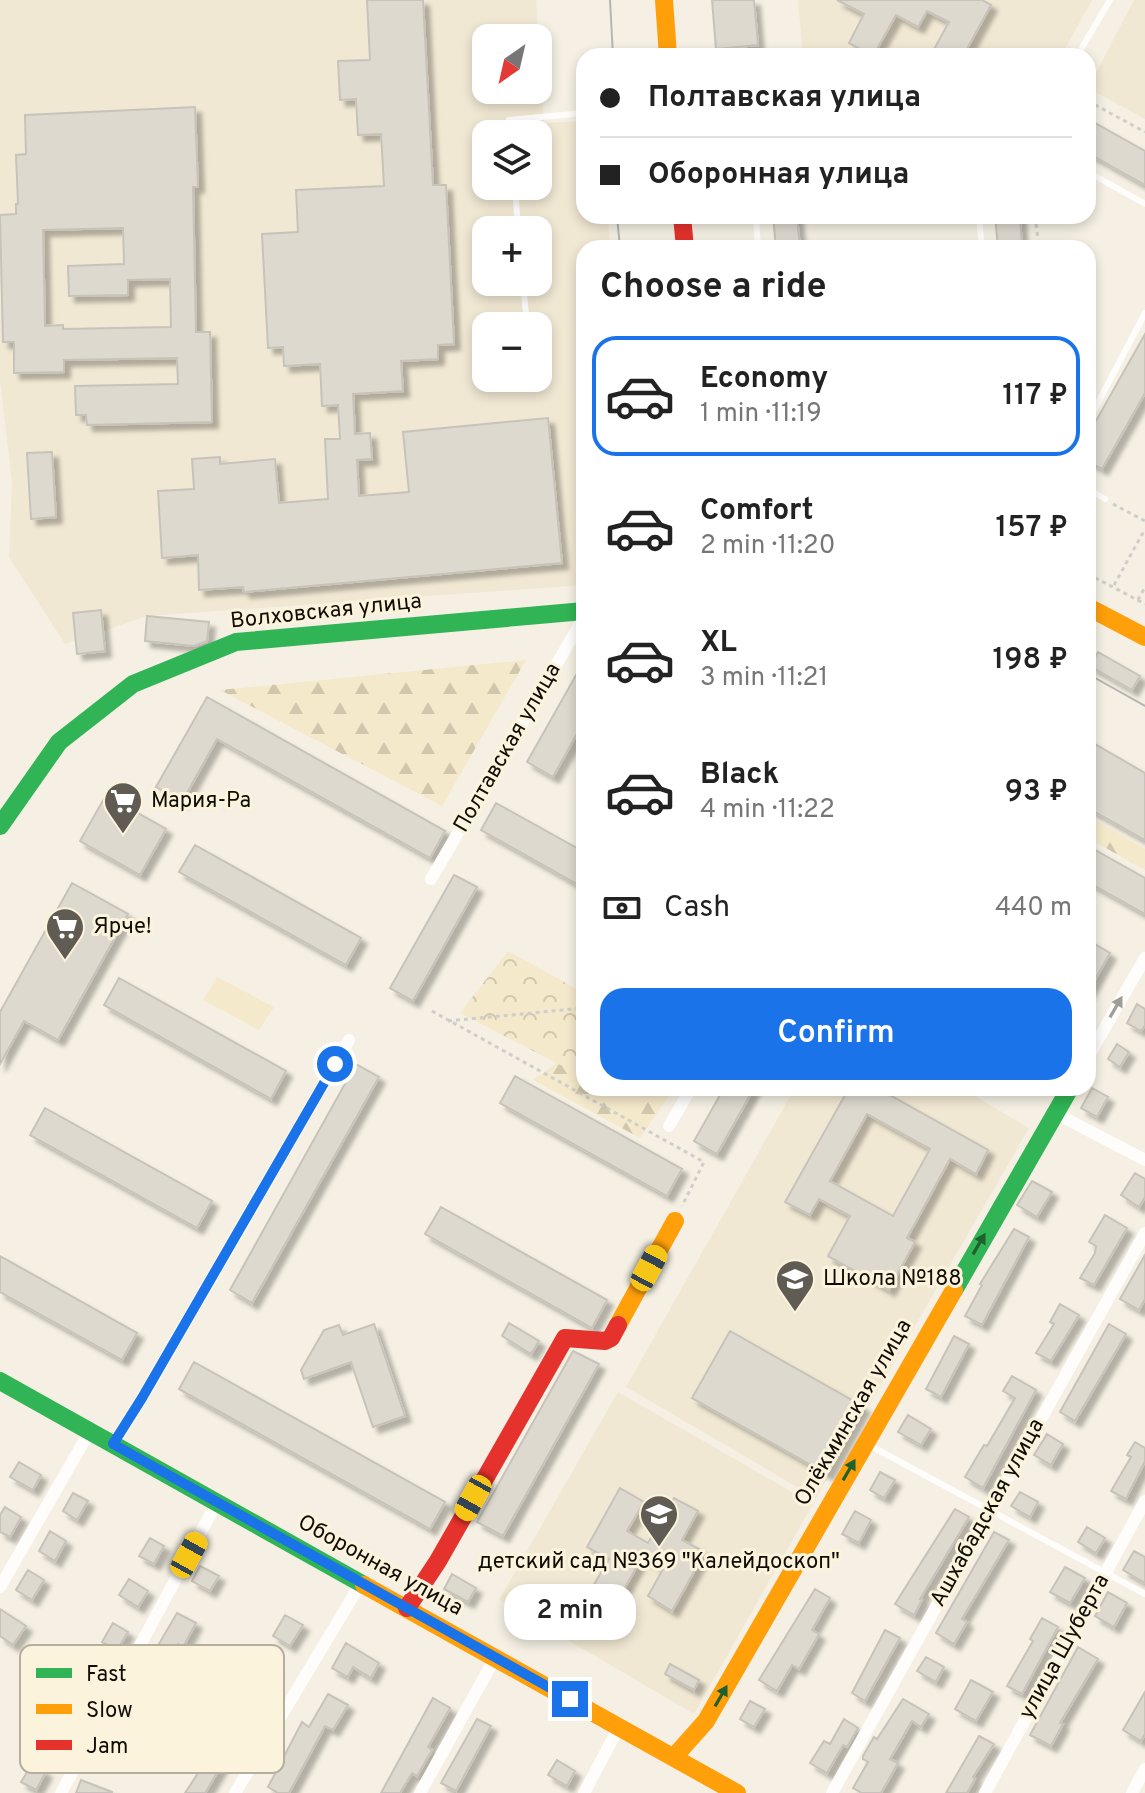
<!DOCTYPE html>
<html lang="en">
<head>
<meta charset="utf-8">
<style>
  body { margin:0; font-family:Overpass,sans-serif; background:#f6f6f6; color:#222; height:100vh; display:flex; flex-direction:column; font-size:30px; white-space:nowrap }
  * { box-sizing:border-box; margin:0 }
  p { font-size:26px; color:#767676 }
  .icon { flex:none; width:44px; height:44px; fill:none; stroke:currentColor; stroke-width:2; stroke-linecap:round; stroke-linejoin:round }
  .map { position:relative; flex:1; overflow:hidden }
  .sheet { position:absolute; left:576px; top:240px; width:520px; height:856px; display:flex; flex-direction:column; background:#fff; border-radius:24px; box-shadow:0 4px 12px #0003 }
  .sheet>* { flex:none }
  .banner { position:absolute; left:576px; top:48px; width:520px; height:176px; border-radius:24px; box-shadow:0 4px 12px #0003; display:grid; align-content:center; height:176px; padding:0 24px; background:#fff }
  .needle { width:52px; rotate:214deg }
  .fabs { position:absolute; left:472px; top:24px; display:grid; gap:16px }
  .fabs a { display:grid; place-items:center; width:80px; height:80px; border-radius:16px; background:#fff; box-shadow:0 4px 12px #0003; font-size:40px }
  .end { position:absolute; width:36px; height:36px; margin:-18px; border:10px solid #1a73e8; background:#fff; box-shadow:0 0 0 4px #fff }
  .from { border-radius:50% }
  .bubble { position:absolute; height:56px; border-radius:24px; background:#fff; box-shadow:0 4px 12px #0003; font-size:26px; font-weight:600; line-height:56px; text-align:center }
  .car { position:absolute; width:24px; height:48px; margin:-24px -12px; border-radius:10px; box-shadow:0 0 6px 2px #0007; background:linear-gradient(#f5c518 24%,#345 0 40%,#f5c518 0 76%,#345 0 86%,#f5c518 0) }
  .banner b { display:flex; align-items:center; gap:28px; height:76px; font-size:30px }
  .banner b+b { border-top:2px solid #e0e0e0 }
  .banner i { width:20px; height:20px; background:#222 }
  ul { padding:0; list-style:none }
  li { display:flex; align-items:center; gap:24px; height:120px; margin:0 16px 12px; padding:0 8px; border:4px solid transparent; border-radius:24px }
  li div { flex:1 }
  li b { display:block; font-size:30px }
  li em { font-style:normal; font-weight:600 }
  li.on { border-color:#1a73e8 }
  li>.icon { width:72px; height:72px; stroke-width:1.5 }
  h2 { padding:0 24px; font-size:36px; line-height:96px }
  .pay { display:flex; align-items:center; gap:20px; height:88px; padding:0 24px; font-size:30px }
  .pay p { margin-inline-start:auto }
  .primary-button { display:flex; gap:16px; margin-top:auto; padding:16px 24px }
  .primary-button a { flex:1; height:92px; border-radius:24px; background:#1a73e8; color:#fff; font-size:32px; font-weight:600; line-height:92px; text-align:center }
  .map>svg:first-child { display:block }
  .built { fill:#f1e8d3; fill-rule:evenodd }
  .grass { fill:#f5e9cb }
  .forest { fill:url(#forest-firs) }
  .park { fill:url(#park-crowns) }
  .building { fill:#ded9cf; stroke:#c7c3ba; stroke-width:2; fill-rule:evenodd; filter:url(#shadow) }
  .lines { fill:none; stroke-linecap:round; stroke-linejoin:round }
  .path { stroke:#d0cecb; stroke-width:3; stroke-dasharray:4 4; stroke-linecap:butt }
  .lane { stroke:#fefdfb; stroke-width:6 }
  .street { stroke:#fefdfb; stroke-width:12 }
  .fast { stroke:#30b455; stroke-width:18 }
  .slow { stroke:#ff9f0a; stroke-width:18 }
  .jam { stroke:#e5322d; stroke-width:18 }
  .tram { stroke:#b6b5b3; stroke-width:2 }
  .oneway { fill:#9f9d99 }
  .oneway2 { fill:#20602e }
  .route { stroke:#1a73e8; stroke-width:10 }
  .labels { text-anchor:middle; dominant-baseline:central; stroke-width:6; stroke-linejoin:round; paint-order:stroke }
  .street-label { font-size:22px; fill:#100c06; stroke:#fcf3dc }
  .poi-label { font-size:22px; fill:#100c06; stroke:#fcf3dc; text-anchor:start }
  .key { fill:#fcf3dc; stroke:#b5ae9c; stroke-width:2 }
  .key-label { font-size:22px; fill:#100c06 }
</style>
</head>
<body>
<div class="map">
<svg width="1145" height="1793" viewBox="0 0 1145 1793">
  <defs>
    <pattern id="forest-firs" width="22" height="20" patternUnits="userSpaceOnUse" patternTransform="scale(2)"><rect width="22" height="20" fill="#f5e9cb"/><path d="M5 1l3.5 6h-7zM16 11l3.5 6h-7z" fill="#d1c7ad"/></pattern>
    <pattern id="park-crowns" width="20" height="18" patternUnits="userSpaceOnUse" patternTransform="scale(2)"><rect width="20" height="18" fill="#f5e9cb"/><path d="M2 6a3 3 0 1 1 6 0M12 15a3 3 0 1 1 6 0" fill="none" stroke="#d1c7ad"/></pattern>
    <filter id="shadow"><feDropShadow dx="6" dy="6" stdDeviation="2" flood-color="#0004"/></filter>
  </defs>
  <rect width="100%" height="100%" fill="#f5f0e3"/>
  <path class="built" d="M0,0H536L544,123L584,121V216H608L610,248H584V384L581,385L584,427V585L147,616L65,644L9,557L12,482L0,381ZM486,38H538V90H486ZM486,134H538V186H486ZM486,230H538V282H486ZM486,326H538V378H486Z
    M798,0H1092L1061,56H803Z
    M1134,0H1145V119L1088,88Z
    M795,1088H961L1029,1128L816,1498L626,1387Z
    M618,1392L813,1504L694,1714L499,1600Z"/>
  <path class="grass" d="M217,977L274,1007L259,1030L203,1000Z"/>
  <path class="forest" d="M526,660L442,806L220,690Z
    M1088,816L1145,849V870L1088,838Z
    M584,1043V1088H674L640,1138L533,1080Z"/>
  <path class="park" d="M508,951L584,993V1056L572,1071L460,1013Z"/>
  <path class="building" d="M367,0H423L433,185H446L454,344L438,345V359L401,361L403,391L353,394L355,434L370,433L372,459L357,460L359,496L409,492L403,432L548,418L562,563L244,592L243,587L199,590L198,555L162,558L158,491L194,489L192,459L220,457V464L275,459L279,503L328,499L325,439H340L338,405L322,406L320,364L284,366L283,347L268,348L262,234L298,232L296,190L384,186L381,134L358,135L356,99L340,100L338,61L370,60Z
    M712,0H754L758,45L716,49Z
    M837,0H982L991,5L963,56H943L933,51L949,22L927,11L918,27L896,15L873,56L849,43L864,14Z
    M195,107L198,187H193L196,332H210L212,422L87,425L86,415H76L75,386L178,384L177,358L64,360V372L14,373V342H3L0,215L16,214V204H18L16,155L26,154L25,115ZM123,228L124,264L68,266L69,296L128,295V280L170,279L171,327L63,329V325L45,326L43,230Z
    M1088,119L1145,151V185L1088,153Z
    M773,216H797L800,248H776Z
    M995,216H1020L1022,248H998Z
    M1145,334V393L1102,469L1088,461V435Z
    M52,452L56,517L31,519L27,453Z
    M101,610L105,651L77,654L73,613Z
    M147,616L209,622L207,641L194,646L145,641Z
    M1098,652L1140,676L1132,690L1090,666Z
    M584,661V721L553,777L527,762Z
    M207,697L445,831L430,858L217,739L182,802L156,787Z
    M1088,740L1145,773V840L1088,808Z
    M106,795L166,829L140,875L80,841Z
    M496,803L584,852V888L481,830Z
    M195,845L361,938L346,965L179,872Z
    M1088,846L1145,878V914L1088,882Z
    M454,875L477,887L413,1001L390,988Z
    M72,883L128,914L58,1040L24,1021L0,1064V1012Z
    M1088,940L1110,953L1088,992Z
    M119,978L286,1071L271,1099L104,1005Z
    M1137,1004L1145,1009V1025L1141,1031L1127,1023Z
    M1117,1044L1129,1052L1120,1067L1108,1059Z
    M356,1064L379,1077L252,1303L230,1290Z
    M515,1076L682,1169L667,1196L500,1103Z
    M724,1088H754L717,1154L694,1141Z
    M849,1088H877L988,1150L976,1174L950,1159L907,1238L915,1242L889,1290L828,1256L850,1216L819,1199L810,1215L785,1202ZM867,1114L930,1149L893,1216L830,1181Z
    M1092,1088L1108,1097L1097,1117L1081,1108Z
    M45,1108L212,1201L197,1228L30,1135Z
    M1135,1173L1145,1179V1197L1139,1207L1121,1195Z
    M1032,1181L1052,1192L1037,1217L1017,1205Z
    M441,1207L607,1300L592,1328L425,1234Z
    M1105,1215L1127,1228L1094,1285L1080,1278L1095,1253L1096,1246L1089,1242Z
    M1014,1229L1029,1237L982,1325L965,1316L982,1285L980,1284Z
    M1145,1255V1299L1139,1310L1120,1299Z
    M0,1256L137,1333L122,1360L0,1292Z
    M1060,1304L1079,1315L1051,1361L1036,1353L1054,1324L1050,1322Z
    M509,1323L539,1341L531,1354L502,1336Z
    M374,1324L405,1416L373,1427L351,1362L304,1379L301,1370L324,1330L339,1325L343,1335Z
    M1109,1324L1126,1334L1075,1421L1060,1412Z
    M730,1331L864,1407L827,1474L692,1398Z
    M954,1336L969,1344L941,1397L926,1389Z
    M573,1351L599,1364L503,1536L477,1522Z
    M194,1362L445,1502L430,1529L179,1389Z
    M1012,1376L1036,1390L983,1488L965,1477L984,1445L987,1446L1015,1398L1003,1391Z
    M908,1415L931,1429L921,1445L898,1432Z
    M1047,1434L1063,1444L1051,1465L1034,1455Z
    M1135,1442L1145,1448V1461L1126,1499L1111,1491L1131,1457L1127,1455Z
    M19,1462L41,1475L33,1490L10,1477Z
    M880,1472L895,1480L884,1498L870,1490Z
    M620,1488L644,1502L627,1531L648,1543L674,1498L698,1511L682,1540L705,1552L672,1611L648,1596L663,1569L642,1557L617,1602L592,1588L609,1559L587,1547Z
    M1020,1492L1038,1502L1030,1517L1011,1506Z
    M73,1493L88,1501L77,1520L63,1511Z
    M5,1507L21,1517L10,1537L0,1532V1515Z
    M955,1509L969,1517L920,1599L922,1600L914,1615L895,1604Z
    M855,1511L871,1520L859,1543L842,1534Z
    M1087,1527L1105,1538L1096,1553L1078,1542Z
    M50,1531L66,1541L55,1561L39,1551Z
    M994,1532L1009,1540L962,1619L967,1622L954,1644L936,1633Z
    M150,1538L164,1546L154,1564L139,1556Z
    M1134,1551L1145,1557V1583L1123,1570Z
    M200,1566L219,1576L210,1591L192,1581Z
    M1065,1567L1085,1578L1070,1603L1050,1592Z
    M28,1570L44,1580L32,1600L16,1590Z
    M452,1574L476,1588L468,1602L444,1589Z
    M129,1579L148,1591L138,1607L119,1595Z
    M815,1589L830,1598L812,1630L819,1634L799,1669L792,1665L777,1691L759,1680Z
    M1108,1592L1127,1603L1114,1627L1095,1616Z
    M0,1609L26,1626L13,1645L0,1636Z
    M177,1613L196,1623L183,1647L178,1644L154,1686L166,1693L157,1711L146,1706L130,1736L114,1728L124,1707L128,1710L150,1668L146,1666Z
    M285,1615L303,1625L290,1646L273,1636Z
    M1042,1618L1058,1627L1022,1694L1007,1686L1033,1641L1030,1639Z
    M113,1623L128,1632L117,1650L102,1642Z
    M885,1630L900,1638L865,1701L852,1693Z
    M346,1643L379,1663L371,1678L353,1667L348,1677L332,1668Z
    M1078,1647L1098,1659L1060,1723L1063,1724L1051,1746L1030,1735Z
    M926,1657L944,1667L936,1682L917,1671Z
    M258,1658L276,1669L258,1700L260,1701L205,1793H185L217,1744L214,1742L251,1684L245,1681Z
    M670,1664L699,1680L694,1690L665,1674Z
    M971,1680L993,1692L976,1721L955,1709Z
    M1145,1692V1734L1141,1741L1123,1730Z
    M328,1694L348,1705L333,1730L325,1726L289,1793H278L268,1787L302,1722L309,1727Z
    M433,1698L450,1708L428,1747L432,1750L417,1776L412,1773L400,1793H381Z
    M903,1699L929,1714L921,1727L912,1721L890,1759L898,1763L881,1793H862L853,1788L868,1762L863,1759V1756L874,1737L877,1739Z
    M750,1701L765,1709L754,1727L740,1719Z
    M477,1719L491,1726L456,1791L441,1783Z
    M844,1719L858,1728L847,1747L843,1745L827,1773L810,1763L824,1741L830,1744Z
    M979,1736L994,1744L973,1777L975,1779L967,1793H946Z
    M557,1760L575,1771L567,1786L548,1775Z
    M32,1764L46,1772L36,1790L21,1782Z
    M81,1780L112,1792V1793H76Z"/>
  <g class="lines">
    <path class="path" d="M1088,101L1145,132
      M1035,216L1039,248
      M1113,504L1145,521
      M1088,574L1145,604
      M1114,585L1145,529
      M1138,600L1145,587
      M432,1011L704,1162L682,1206
      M448,1021L584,1008"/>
    <path class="lane" d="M1077,56L1110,0
      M510,134L509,120L584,113
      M1088,172L1145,204
      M515,186L518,230
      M756,216L758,248
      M979,216L982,248
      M523,282L527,326
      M1088,422L1145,313
      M1088,489L1105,499
      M867,1444L1145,1594"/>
    <path class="street" d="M431,879L584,617
      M1088,1057L1145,958
      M1055,1113L1145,1160
      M669,1126L691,1088
      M113,1444L142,1398L349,1040
      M0,1587L90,1431
      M61,1793L217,1502
      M235,1793L361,1583
      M420,1793L495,1658
      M584,1793L619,1727
      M832,1793L1145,1233
      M985,1793L1145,1501
      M1132,1793L1145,1769"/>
    <path class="fast" d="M0,826L59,742L133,684L236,642L584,611
      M954,1290L1070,1088
      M0,1381L364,1585"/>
    <path class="slow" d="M664,0L668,56
      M1088,607L1145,637
      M618,1325L675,1221
      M364,1585L737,1793
      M674,1757L706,1721L954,1290"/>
    <path class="jam" d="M682,216L685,248
      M407,1608L438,1561L565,1338L605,1341L611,1338L618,1325"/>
    <path class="tram" d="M610,0L613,56
      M617,216L620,248
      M1088,674L1145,706"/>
  </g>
  <defs><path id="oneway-solid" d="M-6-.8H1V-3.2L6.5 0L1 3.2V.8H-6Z" transform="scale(2)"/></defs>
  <use class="oneway" href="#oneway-solid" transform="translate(1116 1007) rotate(-60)"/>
  <g class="oneway2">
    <use href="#oneway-solid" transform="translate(979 1244) rotate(-60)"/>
    <use href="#oneway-solid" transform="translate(849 1470) rotate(-60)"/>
    <use href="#oneway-solid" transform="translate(721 1696) rotate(-60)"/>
  </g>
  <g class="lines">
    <path class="route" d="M335,1064L142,1398L113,1444L570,1699"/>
  </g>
  <defs>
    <symbol id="supermarket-pin" viewBox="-11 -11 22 30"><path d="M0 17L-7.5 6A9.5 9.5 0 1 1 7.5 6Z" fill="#605c53" stroke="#fcf3dc"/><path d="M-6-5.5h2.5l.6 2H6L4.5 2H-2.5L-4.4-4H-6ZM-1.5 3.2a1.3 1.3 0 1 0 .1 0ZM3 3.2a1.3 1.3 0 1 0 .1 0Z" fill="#fff"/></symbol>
    <symbol id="school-pin" viewBox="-11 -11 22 30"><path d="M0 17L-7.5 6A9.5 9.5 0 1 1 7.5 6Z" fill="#605c53" stroke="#fcf3dc"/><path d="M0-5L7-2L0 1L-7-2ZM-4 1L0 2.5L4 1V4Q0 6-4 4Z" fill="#fff"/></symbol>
  </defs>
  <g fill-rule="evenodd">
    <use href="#supermarket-pin" x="101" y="779" width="44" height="60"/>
    <use href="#supermarket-pin" x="43" y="905" width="44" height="60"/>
    <use href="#school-pin" x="773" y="1257" width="44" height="60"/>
    <use href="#school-pin" x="637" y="1492" width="44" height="60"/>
  </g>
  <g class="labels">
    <g class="street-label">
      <text transform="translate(326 612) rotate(-6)">Волховская улица</text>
      <text transform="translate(508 748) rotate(-60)">Полтавская улица</text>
      <text transform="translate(854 1413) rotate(-60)">Олёкминская улица</text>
      <text transform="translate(988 1513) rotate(-61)">Ашхабадская улица</text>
      <text transform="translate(380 1566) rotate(29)">Оборонная улица</text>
      <text transform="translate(1065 1647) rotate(-61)">улица Шуберта</text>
    </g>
    <g class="poi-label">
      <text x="151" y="801">Мария-Ра</text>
      <text x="93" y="927">Ярче!</text>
      <text x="823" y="1279">Школа №188</text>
      <text x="659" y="1562" text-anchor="middle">детский сад №369 "Калейдоскоп"</text>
    </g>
  </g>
  <rect x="20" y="1645" width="264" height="128" rx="12" class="key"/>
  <rect x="36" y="1668" width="36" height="10" fill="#30b455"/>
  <rect x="36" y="1704" width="36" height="10" fill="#ff9f0a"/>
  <rect x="36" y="1740" width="36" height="10" fill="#e5322d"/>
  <g class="key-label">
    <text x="86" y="1681">Fast</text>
    <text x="86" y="1717">Slow</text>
    <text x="86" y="1753">Jam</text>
  </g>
</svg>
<div class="fabs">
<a><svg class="needle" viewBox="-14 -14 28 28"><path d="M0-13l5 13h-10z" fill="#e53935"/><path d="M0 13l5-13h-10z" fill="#767676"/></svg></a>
<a><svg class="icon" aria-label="layers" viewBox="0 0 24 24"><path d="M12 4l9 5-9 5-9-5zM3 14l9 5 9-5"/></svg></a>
<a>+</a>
<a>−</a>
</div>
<i class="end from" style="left:335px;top:1064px"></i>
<i class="end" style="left:570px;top:1699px"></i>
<div class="bubble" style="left:504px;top:1584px;width:132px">2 min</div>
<i class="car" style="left:649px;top:1268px;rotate:28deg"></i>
<i class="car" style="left:473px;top:1498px;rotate:209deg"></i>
<i class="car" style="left:189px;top:1555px;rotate:29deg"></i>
<div class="banner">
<b><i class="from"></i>Полтавская улица</b>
<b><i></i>Оборонная улица</b>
</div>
<section class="sheet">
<h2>Choose a ride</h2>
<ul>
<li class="on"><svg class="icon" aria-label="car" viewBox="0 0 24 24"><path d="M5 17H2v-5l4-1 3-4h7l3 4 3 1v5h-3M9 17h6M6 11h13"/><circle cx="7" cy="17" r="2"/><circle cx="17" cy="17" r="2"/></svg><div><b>Economy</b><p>1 min · 11:19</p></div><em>117 ₽</em></li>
<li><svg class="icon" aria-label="car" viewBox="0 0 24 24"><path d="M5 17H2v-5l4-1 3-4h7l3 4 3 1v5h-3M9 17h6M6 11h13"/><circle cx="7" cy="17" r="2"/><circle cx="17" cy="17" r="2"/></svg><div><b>Comfort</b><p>2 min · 11:20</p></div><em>157 ₽</em></li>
<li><svg class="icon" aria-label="car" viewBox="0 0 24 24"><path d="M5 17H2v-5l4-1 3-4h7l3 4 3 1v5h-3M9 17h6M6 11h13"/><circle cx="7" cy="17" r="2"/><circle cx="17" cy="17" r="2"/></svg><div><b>XL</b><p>3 min · 11:21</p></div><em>198 ₽</em></li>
<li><svg class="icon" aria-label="car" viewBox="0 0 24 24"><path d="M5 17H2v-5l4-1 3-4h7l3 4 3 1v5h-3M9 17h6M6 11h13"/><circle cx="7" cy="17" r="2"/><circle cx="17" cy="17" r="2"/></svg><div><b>Black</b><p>4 min · 11:22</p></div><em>93 ₽</em></li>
</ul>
<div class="pay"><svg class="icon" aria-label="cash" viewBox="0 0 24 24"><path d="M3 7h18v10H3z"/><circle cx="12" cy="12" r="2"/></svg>Cash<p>440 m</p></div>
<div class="primary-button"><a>Confirm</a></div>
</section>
</div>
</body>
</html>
